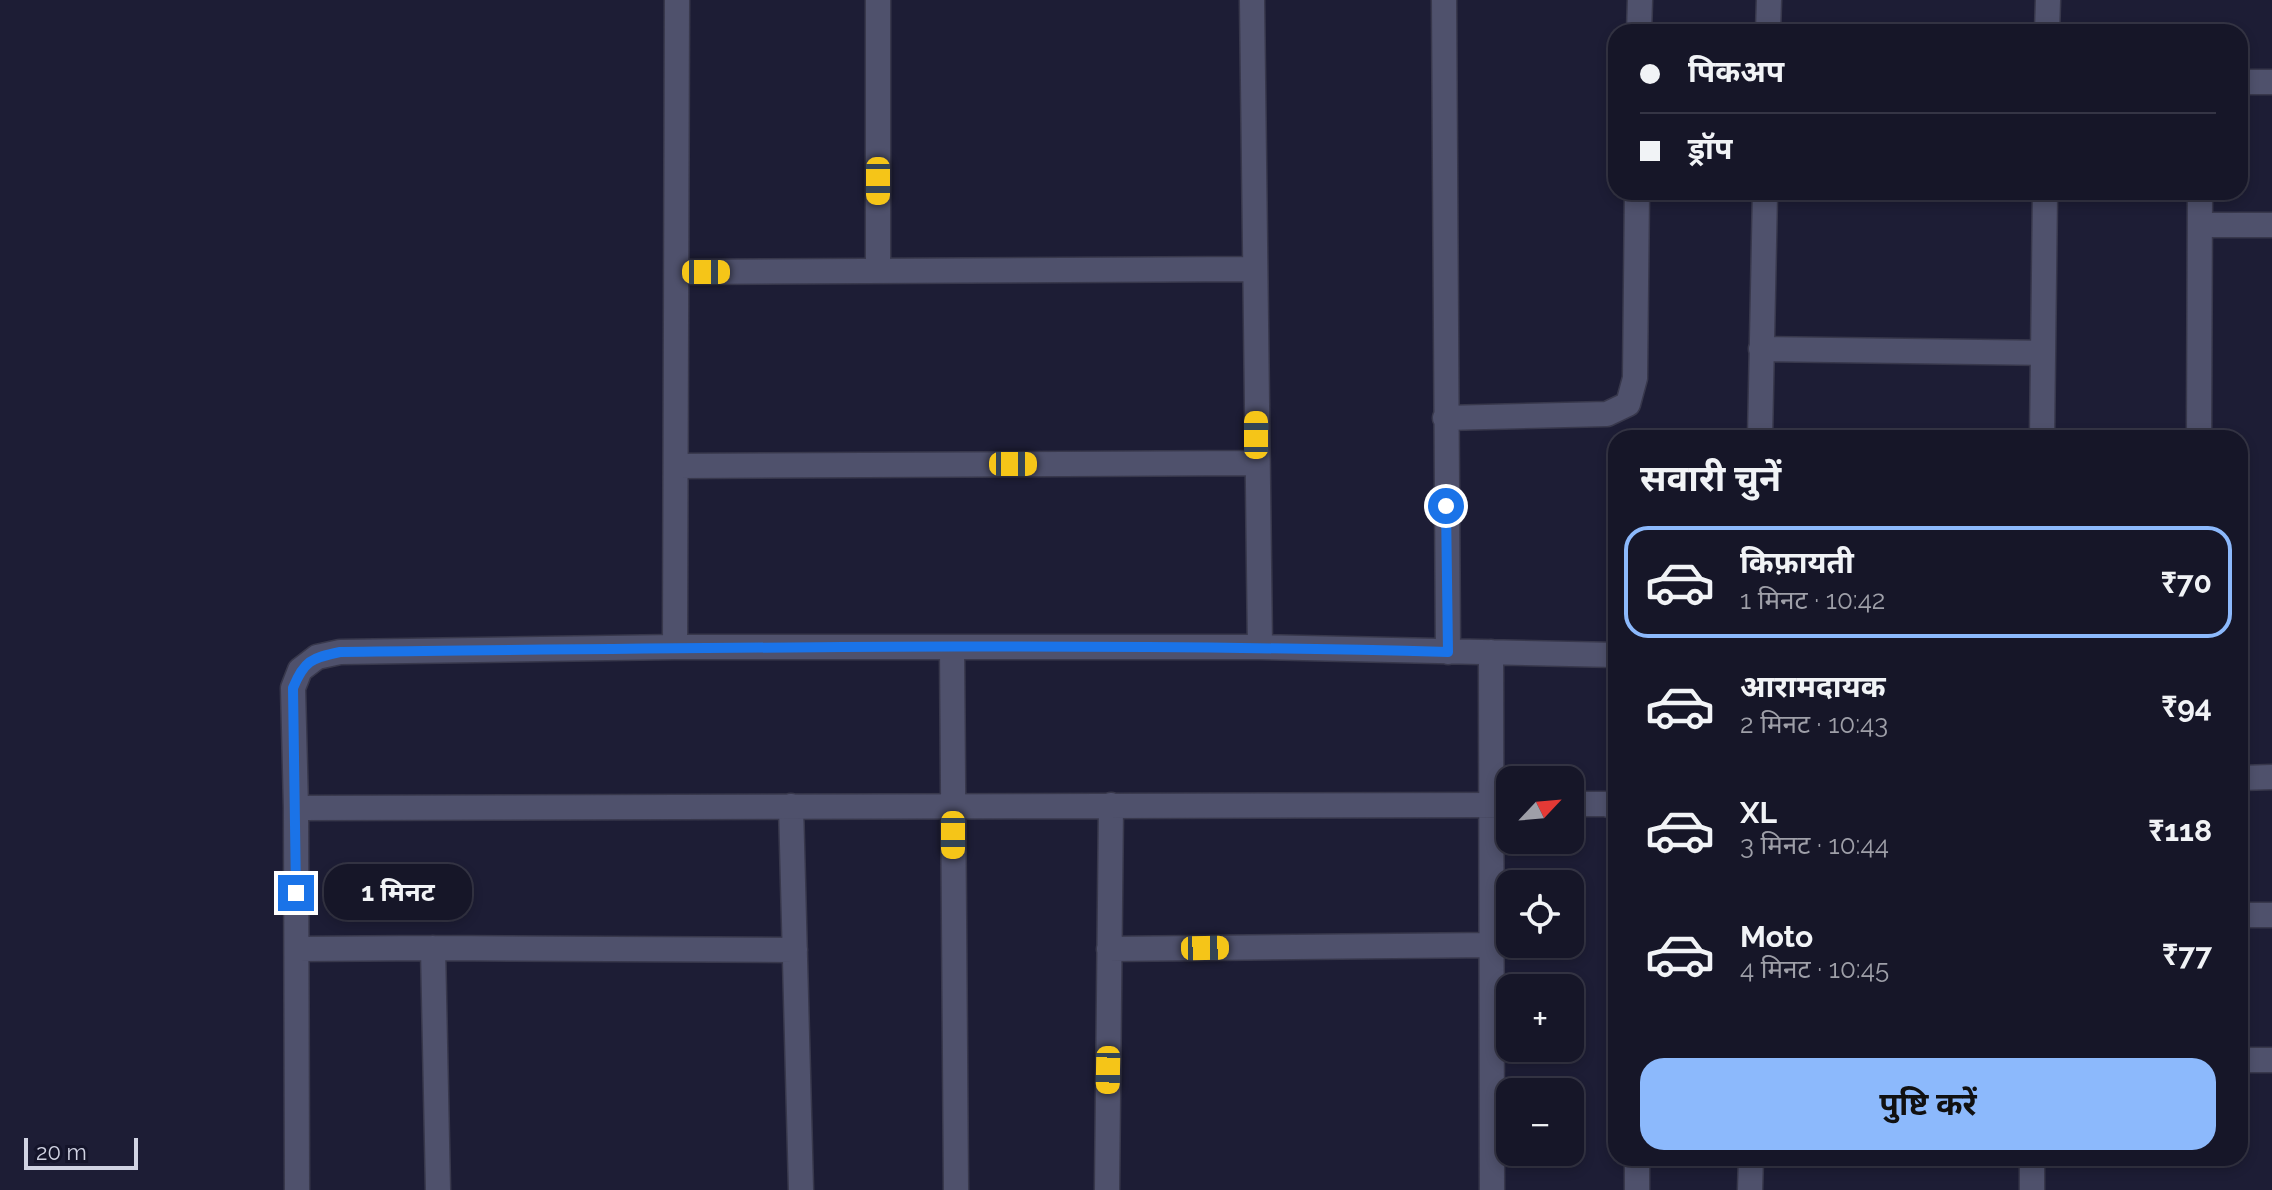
<!DOCTYPE html>
<html lang="hi">
<head>
<meta charset="utf-8">
<style>
  body { margin:0; font-family:Raleway,"Noto Sans Devanagari",sans-serif; background:#1f1f30; color:#f1f3f6; height:100vh; display:flex; flex-direction:column; font-size:30px; white-space:nowrap }
  * { box-sizing:border-box; margin:0 }
  p { font-size:26px; color:#9e9fa8 }
  .icon { flex:none; width:44px; height:44px; fill:none; stroke:currentColor; stroke-width:2; stroke-linecap:round; stroke-linejoin:round }
  .map { position:relative; flex:1; overflow:hidden }
  .details { position:absolute; left:1608px; top:430px; width:640px; height:736px; display:flex; flex-direction:column; background:#161628; border-radius:24px; box-shadow:0 4px 12px #0003,0 0 0 2px #353545 }
  .details>* { flex:none }
  .guide { position:absolute; left:1608px; top:24px; width:640px; height:176px; border-radius:24px; box-shadow:0 4px 12px #0003,0 0 0 2px #353545; display:grid; align-content:center; height:176px; padding:0 32px; background:#161628 }
  .needle { width:52px; rotate:64deg }
  .tools { position:absolute; left:1496px; top:766px; display:grid; gap:16px }
  .tools a { display:grid; place-items:center; width:88px; height:88px; border-radius:16px; background:#161628; box-shadow:0 4px 12px #0003,0 0 0 2px #353545; font-size:40px }
  .scale { position:absolute; left:24px; bottom:20px; width:114px; box-sizing:border-box; padding-left:8px; border:4px solid #d1d3e3; border-top:0; font-size:22px; line-height:28px; white-space:nowrap; color:#d1d3e3; -webkit-text-stroke:6px #14142a; paint-order:stroke }
  .end { position:absolute; width:36px; height:36px; margin:-18px; border:10px solid #1a73e8; background:#fff; box-shadow:0 0 0 4px #fff }
  .from { border-radius:50% }
  .bubble { position:absolute; height:56px; border-radius:24px; background:#161628; box-shadow:0 4px 12px #0003,0 0 0 2px #353545; font-size:26px; font-weight:700; line-height:56px; text-align:center }
  .car { position:absolute; width:24px; height:48px; margin:-24px -12px; border-radius:10px; box-shadow:0 0 6px 2px #0007; background:linear-gradient(#f5c518 24%,#345 0 40%,#f5c518 0 76%,#345 0 86%,#f5c518 0) }
  .guide b { display:flex; align-items:center; gap:28px; height:76px; font-size:30px }
  .guide b+b { border-top:2px solid #353545 }
  .guide i { width:20px; height:20px; background:#f1f3f6 }
  ul { padding:0; list-style:none }
  li { display:flex; align-items:center; gap:24px; height:112px; margin:0 16px 12px; padding:0 16px; border:4px solid transparent; border-radius:24px }
  li div { flex:1 }
  li b { display:block; font-size:30px }
  li em { font-style:normal; font-weight:700 }
  li.on { border-color:#8cb9fc }
  li>.icon { width:72px; height:72px; stroke-width:1.5 }
  h2 { padding:0 32px; font-size:36px; line-height:96px }
  .button { display:flex; gap:16px; margin-top:auto; padding:16px 32px }
  .button a { flex:1; height:92px; border-radius:24px; background:#8cb9fc; color:#111; font-size:32px; font-weight:700; line-height:92px; text-align:center }
  .map>svg:first-child { display:block }
  .lines { fill:none; stroke-linecap:round; stroke-linejoin:round }
  .minor-casing { stroke:#38384c; stroke-width:27 }
  .minor { stroke:#4f516c; stroke-width:24 }
  .route { stroke:#1a73e8; stroke-width:10 }
</style>
</head>
<body>
<div class="map">
<svg width="2272" height="1190" viewBox="0 0 2272 1190">
  <rect width="100%" height="100%" fill="#1d1d35"/>
  <g class="lines">
    <defs>
      <path id="minor" d="M878,0V271
        M1252,0L1260,647
        M1444,0L1448,652
        M1639,32L1640,0
        M1768,32L1769,0
        M2047,32L2048,0
        M2240,82H2272
        M2200,225H2272
        M677,272L1255,269
        M1761,349L2043,353
        M1445,418L1607,414L1628,404L1635,378L1637,192
        M1760,438L1765,192
        M2042,438L2045,192
        M2199,438L2200,192
        M677,466L1257,463
        M675,647L677,0
        M952,647L956,1190
        M1491,652L1492,1190
        M2240,778L2272,777
        M1570,804H1605L1616,807
        M791,806L801,1190
        M296,808L1510,805
        M2240,915H2272
        M433,948L438,1190
        M297,949L433,948L795,950
        M1109,949L1492,945
        M2240,1060H2272
        M1637,1158V1190
        M297,1190L296,808L293,688L300,670L317,657L340,652L675,647H1260L1616,655
        M1107,1190L1111,805
        M1750,1190L1751,1158
        M2032,1190V1158"/>
    </defs>
    <use href="#minor" class="minor-casing"/>
    <use href="#minor" class="minor"/>
  </g>
  <g class="lines">
    <path class="route" d="M296,893L293,688C304,661 311,658 340,652C709,648 1078,642 1448,652L1446,506"/>
  </g>
</svg>
<div class="tools">
<a><svg class="needle" viewBox="-14 -14 28 28"><path d="M0-13l5 13h-10z" fill="#e53935"/><path d="M0 13l5-13h-10z" fill="#9e9fa8"/></svg></a>
<a><svg class="icon" aria-label="locate" viewBox="0 0 24 24"><circle cx="12" cy="12" r="6"/><path d="M12 2v4M12 18v4M2 12h4M18 12h4"/></svg></a>
<a>+</a>
<a>−</a>
</div>
<div class="scale">20 m</div>
<i class="end from" style="left:1446px;top:506px"></i>
<i class="end" style="left:296px;top:893px"></i>
<div class="bubble" style="left:324px;top:864px;width:148px">1 मिनट</div>
<i class="car" style="left:878px;top:181px;rotate:180deg"></i>
<i class="car" style="left:706px;top:272px;rotate:90deg"></i>
<i class="car" style="left:1256px;top:435px;rotate:0deg"></i>
<i class="car" style="left:1013px;top:464px;rotate:90deg"></i>
<i class="car" style="left:953px;top:835px;rotate:180deg"></i>
<i class="car" style="left:1205px;top:948px;rotate:89deg"></i>
<i class="car" style="left:1108px;top:1070px;rotate:181deg"></i>
<div class="guide">
<b><i class="from"></i>पिकअप</b>
<b><i></i>ड्रॉप</b>
</div>
<section class="details">
<h2>सवारी चुनें</h2>
<ul>
<li class="on"><svg class="icon" aria-label="car" viewBox="0 0 24 24"><path d="M5 17H2v-5l4-1 3-4h7l3 4 3 1v5h-3M9 17h6M6 11h13"/><circle cx="7" cy="17" r="2"/><circle cx="17" cy="17" r="2"/></svg><div><b>किफ़ायती</b><p>1 मिनट · 10:42</p></div><em>₹70</em></li>
<li><svg class="icon" aria-label="car" viewBox="0 0 24 24"><path d="M5 17H2v-5l4-1 3-4h7l3 4 3 1v5h-3M9 17h6M6 11h13"/><circle cx="7" cy="17" r="2"/><circle cx="17" cy="17" r="2"/></svg><div><b>आरामदायक</b><p>2 मिनट · 10:43</p></div><em>₹94</em></li>
<li><svg class="icon" aria-label="car" viewBox="0 0 24 24"><path d="M5 17H2v-5l4-1 3-4h7l3 4 3 1v5h-3M9 17h6M6 11h13"/><circle cx="7" cy="17" r="2"/><circle cx="17" cy="17" r="2"/></svg><div><b>XL</b><p>3 मिनट · 10:44</p></div><em>₹118</em></li>
<li><svg class="icon" aria-label="car" viewBox="0 0 24 24"><path d="M5 17H2v-5l4-1 3-4h7l3 4 3 1v5h-3M9 17h6M6 11h13"/><circle cx="7" cy="17" r="2"/><circle cx="17" cy="17" r="2"/></svg><div><b>Moto</b><p>4 मिनट · 10:45</p></div><em>₹77</em></li>
</ul>
<div class="button"><a>पुष्टि करें</a></div>
</section>
</div>
</body>
</html>
